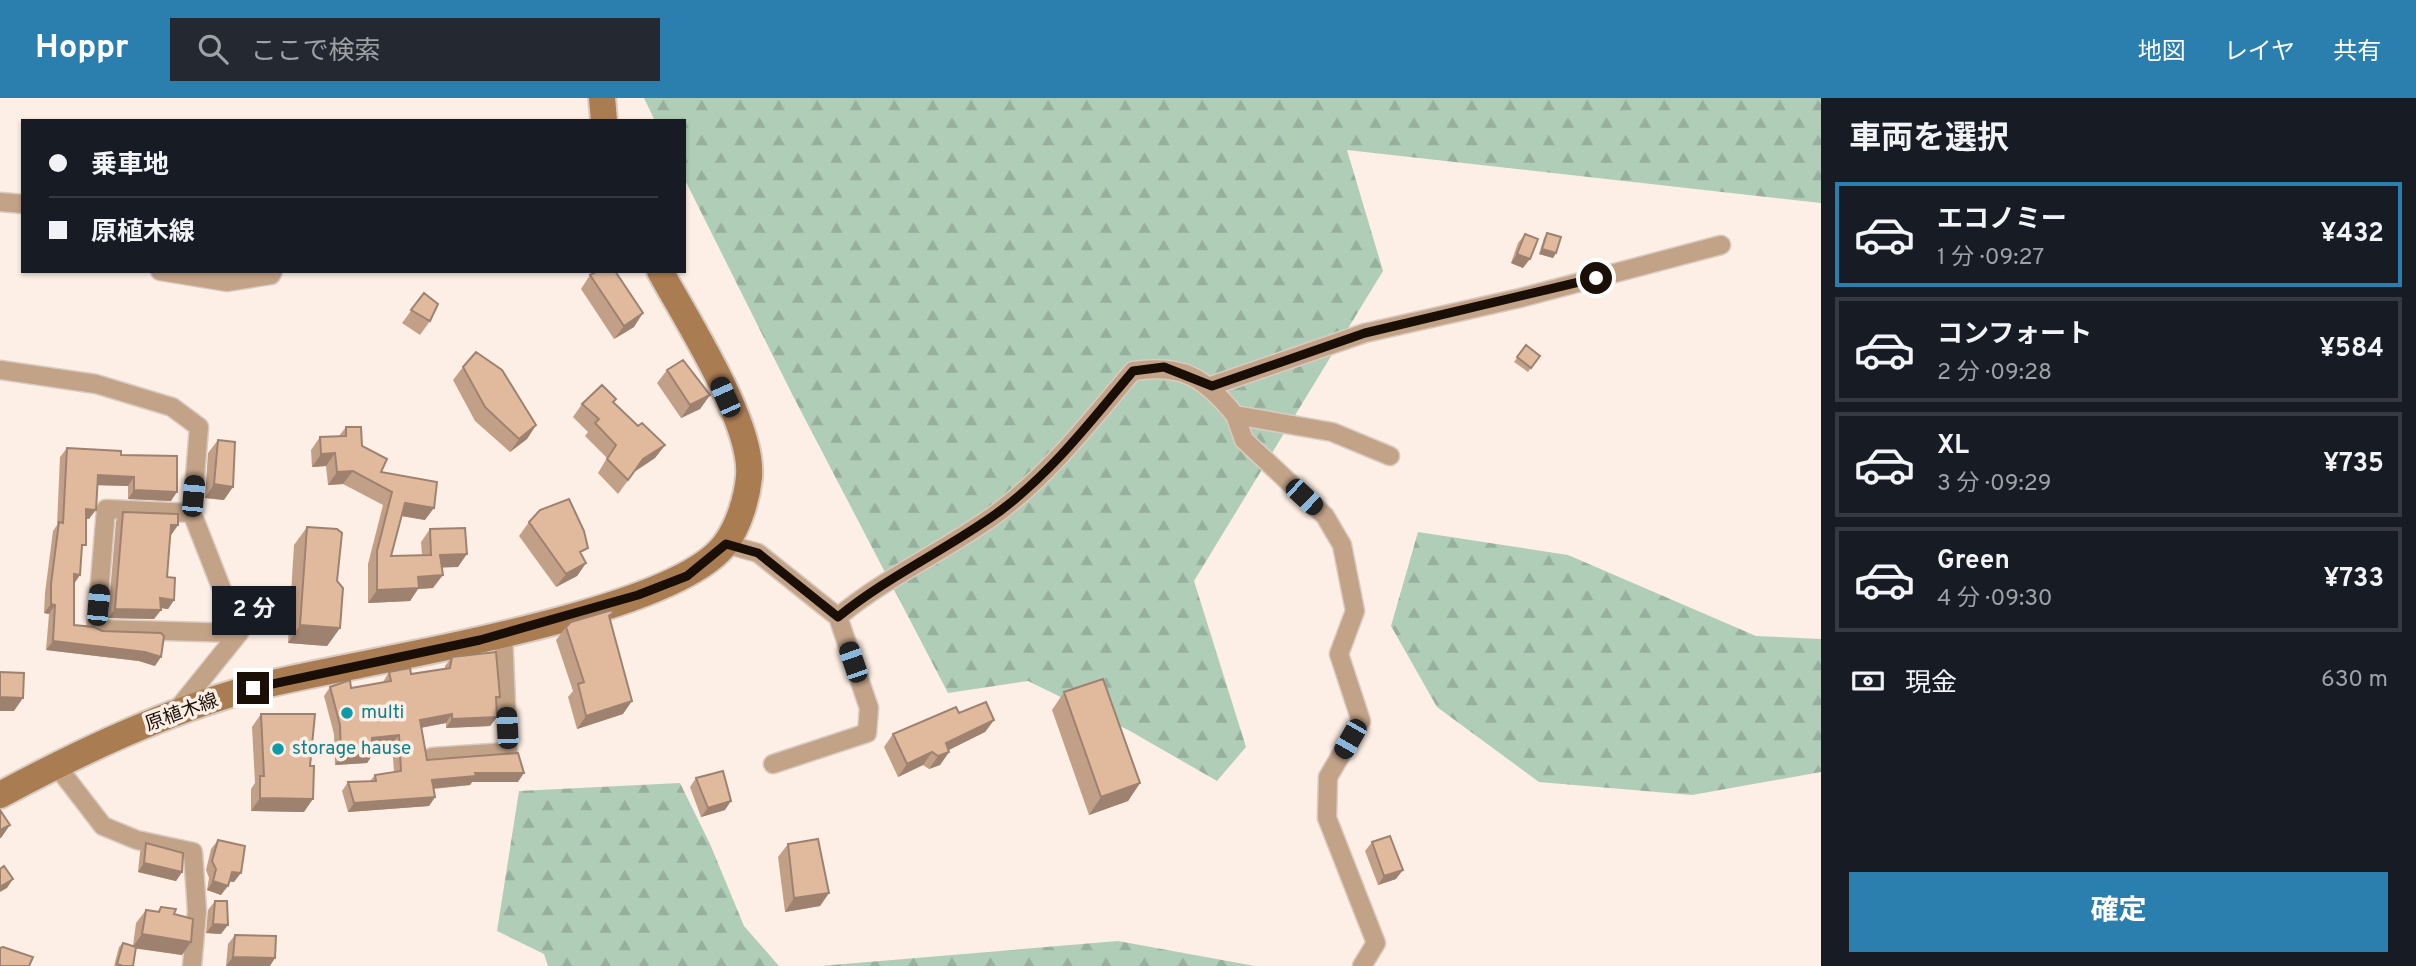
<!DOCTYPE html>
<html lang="ja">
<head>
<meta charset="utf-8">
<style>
  body { margin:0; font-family:Overpass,"Noto Sans JP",sans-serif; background:#242831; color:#f1f3f6; height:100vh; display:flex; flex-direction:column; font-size:26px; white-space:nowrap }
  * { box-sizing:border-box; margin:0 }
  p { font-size:23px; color:#9ea1a6 }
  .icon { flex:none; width:38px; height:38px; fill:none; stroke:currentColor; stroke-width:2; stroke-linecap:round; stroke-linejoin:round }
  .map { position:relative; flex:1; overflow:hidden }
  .details { display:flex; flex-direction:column; background:#171b24; width:595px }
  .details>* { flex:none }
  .guide { position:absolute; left:21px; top:21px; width:665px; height:154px; border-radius:0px; box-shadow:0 2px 5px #0004; display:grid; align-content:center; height:154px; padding:0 28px; background:#171b24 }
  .end { position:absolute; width:32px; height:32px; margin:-16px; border:9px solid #1a0f07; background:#fff; box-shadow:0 0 0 4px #fff }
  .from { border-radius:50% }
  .bubble { position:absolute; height:49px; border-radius:0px; background:#171b24; box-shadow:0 2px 5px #0004; font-size:23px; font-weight:700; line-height:49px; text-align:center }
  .car { position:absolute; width:21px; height:42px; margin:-21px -10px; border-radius:9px; box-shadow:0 0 5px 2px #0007; background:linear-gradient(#222 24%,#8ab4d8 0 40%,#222 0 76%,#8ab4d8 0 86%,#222 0) }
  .guide b { display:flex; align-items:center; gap:24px; height:66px; font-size:26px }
  .guide b+b { border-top:2px solid #363941 }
  .guide i { width:18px; height:18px; background:#f1f3f6 }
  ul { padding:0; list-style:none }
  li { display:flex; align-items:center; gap:21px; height:105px; margin:0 14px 10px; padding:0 14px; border:4px solid #363941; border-radius:0px }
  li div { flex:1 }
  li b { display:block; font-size:26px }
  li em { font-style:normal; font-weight:700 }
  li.on { border-color:#2a7faf }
  li>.icon { width:63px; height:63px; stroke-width:1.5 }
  h2 { padding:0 28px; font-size:32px; line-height:84px }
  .pay { display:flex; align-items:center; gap:18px; height:77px; padding:0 28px; font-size:26px }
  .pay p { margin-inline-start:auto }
  .button { display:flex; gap:14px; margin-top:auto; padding:14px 28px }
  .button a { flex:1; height:80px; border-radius:0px; background:#2a7faf; color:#fff; font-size:28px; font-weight:700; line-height:80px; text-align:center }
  header { display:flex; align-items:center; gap:42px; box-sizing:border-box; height:98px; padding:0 35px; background:#2a7faf; color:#fff }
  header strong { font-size:33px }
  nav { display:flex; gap:38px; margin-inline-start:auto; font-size:24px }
  .search { width:490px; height:63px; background:#242831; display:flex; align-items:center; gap:18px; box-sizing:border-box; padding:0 24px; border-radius:0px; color:#9ea1a6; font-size:26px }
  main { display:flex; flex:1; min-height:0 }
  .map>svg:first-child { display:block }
  .forest { fill:url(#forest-firs) }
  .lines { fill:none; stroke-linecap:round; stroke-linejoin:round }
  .street-casing { stroke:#d9cbc1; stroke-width:21 }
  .secondary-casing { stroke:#d9cbc1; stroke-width:30 }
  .street { stroke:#c3a387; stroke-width:18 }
  .secondary { stroke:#aa7c52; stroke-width:26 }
  .wall { fill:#c2a088 }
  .shaded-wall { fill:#9e826f }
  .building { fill:#e1ba9e; stroke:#9e826f; stroke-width:2 }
  .route { stroke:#1a0f07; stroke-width:9 }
  .culture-dot { fill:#0f9aa8; stroke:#fdefe5; stroke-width:2.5 }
  .labels { text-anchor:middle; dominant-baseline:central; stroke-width:7; stroke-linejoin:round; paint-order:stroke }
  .street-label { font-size:19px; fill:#1a0f07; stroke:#fdefe5 }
  .culture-label { font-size:19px; fill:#0d838f; stroke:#fdefe5; text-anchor:start }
</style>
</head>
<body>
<header>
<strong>Hoppr</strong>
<div class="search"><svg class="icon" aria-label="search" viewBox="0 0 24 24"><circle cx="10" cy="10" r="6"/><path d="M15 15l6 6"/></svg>ここで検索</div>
<nav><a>地図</a><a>レイヤ</a><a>共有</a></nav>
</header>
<main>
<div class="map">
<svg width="1821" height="868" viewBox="0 0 1821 868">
  <defs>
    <pattern id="forest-firs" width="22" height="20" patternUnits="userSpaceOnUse" patternTransform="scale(1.75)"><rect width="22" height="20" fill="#b0cdb8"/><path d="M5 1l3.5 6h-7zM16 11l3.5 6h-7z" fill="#97af9d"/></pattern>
  </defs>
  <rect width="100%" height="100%" fill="#fdefe5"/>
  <path class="forest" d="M644,0H1821V105L1347,52L1383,173L1194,483L1246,649L1217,683L1130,633L1028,583L948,595L792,296L684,80V23H655Z
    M1418,434L1568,457L1756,538L1821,541V674L1692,697L1539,684L1437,609L1391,528Z
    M680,685L710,746L744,828L779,868H548L544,856L497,833L519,693Z
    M1118,843L1255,868H820Z"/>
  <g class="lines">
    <defs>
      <path id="street" d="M0,104L23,106
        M160,173L227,184L271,177L273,173
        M0,272L96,286L172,309L199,329L192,415L239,535L176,613
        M1211,288L1365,235L1520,200L1721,147
        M1235,317L1244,342L1325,418L1342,447L1355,513L1339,556L1361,623L1328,679L1327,720L1376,845L1362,868
        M192,415L106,411L96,531L239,535
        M726,446L758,455L838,519L869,610L867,635L773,666
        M838,519C888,477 948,452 1000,413C1052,373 1091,322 1133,273C1183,266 1204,279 1235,317L1332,334L1390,358
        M432,659L508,654L503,535
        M56,667L103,728L137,742L193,754L197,813L192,868"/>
      <path id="secondary" d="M602,0L604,23
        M0,697C80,654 164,614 252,590C349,564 674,520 726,445C739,427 747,400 749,379C754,326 686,221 660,173"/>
    </defs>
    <use href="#street" class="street-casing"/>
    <use href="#secondary" class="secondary-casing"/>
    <use href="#street" class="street"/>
    <use href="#secondary" class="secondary"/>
  </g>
  <path class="wall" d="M1547,135L1556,155L1553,160L1539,156L1544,140Z
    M1525,136L1523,170L1511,165L1518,145Z
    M590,177L634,229L614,241L581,191Z
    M424,195L430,223L420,237L402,225Z
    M1526,247L1540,258L1528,274L1514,264Z
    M463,269L536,327L527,341L510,354L475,323L453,282Z
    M667,272L710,297L700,311L681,320L657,285Z
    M616,301L613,304L638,328L665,347L655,360L634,374L618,396L598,375L607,360L585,338L588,334L573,319L582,306Z
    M346,329L362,348L381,374L425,422L401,418L391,458L422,457L421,444L430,431L458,469H441L433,490L418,491L410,503L368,505V466L383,407L343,386L328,387L326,368L312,369L311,352L320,339L339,338Z
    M218,342L224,402L205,400L208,355Z
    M67,350L121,357L171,403L128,401V388L97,387L89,421H86L81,454L74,485V527L155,568L139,563L46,552L49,516L44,515L45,495L53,433L57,427L60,359Z
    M123,414L178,427L171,437H170L167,479L174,502L168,511L161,510V512L154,521L108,520L116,423Z
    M529,424L582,458L586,465L577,478L556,489L519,438Z
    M307,429L337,483L340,530L327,548L288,545L294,447Z
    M613,515L609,521L623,616L577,631L568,599L573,593L556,542L566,529Z
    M452,559L496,605L497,619L490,628L446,630V625L421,630L427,662L518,684H472L470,687L434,691L435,699L429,708L348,714L342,693L348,684L370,683L375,677L394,674L392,646L373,648V656L367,665L335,667L334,636L324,598L330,589L351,590L383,584L389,574L411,576L445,571V568Z
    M1064,594L1140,685L1128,703L1089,717L1052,612Z
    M959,615L994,622L985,634L948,652L949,654L940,667L929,671L923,667L898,679L884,649L893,636Z
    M261,616L304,714L251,713V691L255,685L252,629Z
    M696,680L725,712L701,719L690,689Z
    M218,742L234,784L229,783L221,797L207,792L209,780L206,772L211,751Z
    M1372,744L1396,781L1378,787L1365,753Z
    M146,745L182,774L176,783L138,774L140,754Z
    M788,746L829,795L820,808L785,814L778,759Z
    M215,803L221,836L206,835L208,812Z
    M161,809L174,816L182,857L136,850L133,868H114L119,849L123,845L133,848L136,825L146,812L157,814Z
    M235,837L276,838L226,868L228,846Z"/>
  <path class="shaded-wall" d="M1542,151L1556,155L1553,160L1539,156Z
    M1517,156L1530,161L1523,170L1511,165Z
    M643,215L634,229L614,241L624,228Z
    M710,297L700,311L681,320L690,307Z
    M536,327L527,341L510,354L519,341Z
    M665,347L655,360L634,374L618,396L643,361Z
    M335,355L326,368L312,369L321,356Z
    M353,373L343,386L328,387L337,374Z
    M98,377L134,379L128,388L91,387Z
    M214,386L233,389L224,402L205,400Z
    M134,392L177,394L171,403L128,401Z
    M405,405L434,410L425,422L396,417Z
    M86,411L96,412L89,421L80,420Z
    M171,427H178L171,437L164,436Z
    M467,456L458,469L431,470L440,457Z
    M586,465L577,478L556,489L566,476Z
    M74,476L80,477L74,486Z
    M443,477L433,490L418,491L410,503L368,505L377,492L418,479Z
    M160,500L174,502L168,511L154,509Z
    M51,506L55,507L49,516L44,515Z
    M115,511L161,512L154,521L108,520Z
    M300,527L340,530L327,548L288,545Z
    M53,543L145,554L161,559L155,568L139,563L46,552Z
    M0,599L23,600L14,613H0Z
    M632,603L623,616L577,631L586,618Z
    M452,616L446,625L413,631L420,622Z
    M497,619L490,628L446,630L452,621Z
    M994,622L985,634L937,658L946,645Z
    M399,637L392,646L366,649L372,640Z
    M932,654L923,667L898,679L907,666Z
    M949,654L940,667L929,671L938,658Z
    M373,656L367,665L335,667L341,658Z
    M475,675H524L518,684H472L470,687L426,691L432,682Z
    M1140,685L1128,703L1089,717L1101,699Z
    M435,699L429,708L348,714L354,705Z
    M260,700L313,701L304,714L251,713Z
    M731,703L725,712L701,719L708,710Z
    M10,727L1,740H0V732Z
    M144,765L182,774L176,783L138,774Z
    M1403,772L1396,781L1378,787L1384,778Z
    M232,774L241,775L234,784L225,783Z
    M13,781L7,790L0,794V789Z
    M213,783L228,788L221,797L207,792Z
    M829,795L820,808L785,814L794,800Z
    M213,826L228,827L221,836L206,835Z
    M142,836L191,844L182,857L132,850Z
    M233,859L275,860L270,868H226Z"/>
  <path class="building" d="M1547,135L1561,139L1556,155L1542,151Z
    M1525,136L1538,141L1530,161L1517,156Z
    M598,173H615L643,215L624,228L590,177Z
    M424,195L438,206L430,223L411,212Z
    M1526,247L1540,258L1531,270L1517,259Z
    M476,254L502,272L536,327L519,341L485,309L463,269Z
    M683,262L710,297L690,307L667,272Z
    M602,287L616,301L613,304L638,328L642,325L665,347L643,361L628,382L607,361L616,347L595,325L599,321L582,306Z
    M346,329H361L362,348L387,361L381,374L437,384L434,410L405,405L391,458L431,457L430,431L465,430L467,456L440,457L443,477L418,479L419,490L377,492V453L392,394L353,373L337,374L335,355L321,356L320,339L346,338Z
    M218,342L235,344L233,389L214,386Z
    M67,350L121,353V357L177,358V394L134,392V379L98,377L96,412L86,411V447H82L80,477L74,476V527L94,529L102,533L161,535L164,538L161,559L145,554L53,543L55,507L51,506V486L59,424L63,425Z
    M569,401L584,433L588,450L580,454L586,465L566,476L529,424L540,412Z
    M123,414L178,416V427H171L167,479L175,480L174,502L160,500L161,512L115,511Z
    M307,429L337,431L342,435L337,483L343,490L340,530L300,527Z
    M612,512L613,515L609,518L632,603L586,618L578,586L584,584L566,529L571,524Z
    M496,554L500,599H496L497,619L452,621V616L420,622L427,662L518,655L524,675H475L476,678L432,682L435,699L354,705L348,684L376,683L375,677L401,673L399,637L372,640L373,656L341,658L340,627L330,589L350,582L351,590L391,583L389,574L410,570L411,576L450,570L452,559Z
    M0,574L24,575L23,600L0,599Z
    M1103,581L1140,685L1101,699L1064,594Z
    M986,604L994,622L946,645L949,654L938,658L932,654L907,666L893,636L956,609L959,615Z
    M261,616H315L310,668H314L313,701L260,700V678H264Z
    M723,673L731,703L708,710L696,680Z
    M0,712L10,727L0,732Z
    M1390,738L1403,772L1384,778L1372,744Z
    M818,741L829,795L794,800L788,746Z
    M218,742L245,748L241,775L232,774L228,788L213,783L216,771L212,763Z
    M146,745L183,755L182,774L144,765Z
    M4,768L13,781L0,789V771Z
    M215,803H227L228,827L213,826Z
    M161,809L176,811L174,816L193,821L191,844L142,836L146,812L159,814Z
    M235,837L276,838L275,860L233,859Z
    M123,845L136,849L133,868H123L117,866Z
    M3,849L33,859L29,868H0V850Z"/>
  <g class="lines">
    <path class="route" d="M253,590L480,542L638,497L687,478L726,446L758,455L838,519C888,478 948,451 1000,413C1052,374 1091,323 1133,273L1164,269L1212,288L1365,235L1596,180"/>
  </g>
  <g class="culture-dot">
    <circle cx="347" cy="615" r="7"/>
    <circle cx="278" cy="651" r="7"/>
  </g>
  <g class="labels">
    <g class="street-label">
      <text transform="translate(182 615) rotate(-20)">原植木線</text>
    </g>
    <g class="culture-label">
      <text x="361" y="615">multi</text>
      <text x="292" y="651">storage hause</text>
    </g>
  </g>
</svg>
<i class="end from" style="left:1596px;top:180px"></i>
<i class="end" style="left:253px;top:590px"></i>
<div class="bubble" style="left:212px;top:488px;width:84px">2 分</div>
<i class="car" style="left:725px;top:299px;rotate:336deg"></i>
<i class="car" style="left:193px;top:398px;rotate:5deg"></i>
<i class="car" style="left:1304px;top:399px;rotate:133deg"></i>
<i class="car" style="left:98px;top:507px;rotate:5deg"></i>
<i class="car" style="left:853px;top:564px;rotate:341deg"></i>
<i class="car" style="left:507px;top:630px;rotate:357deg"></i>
<i class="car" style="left:1350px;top:641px;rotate:210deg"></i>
<div class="guide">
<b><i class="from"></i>乗車地</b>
<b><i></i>原植木線</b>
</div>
</div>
<section class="details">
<h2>車両を選択</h2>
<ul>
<li class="on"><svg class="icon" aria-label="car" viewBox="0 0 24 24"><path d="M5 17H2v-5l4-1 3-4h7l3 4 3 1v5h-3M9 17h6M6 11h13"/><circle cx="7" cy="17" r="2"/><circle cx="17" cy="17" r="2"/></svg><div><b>エコノミー</b><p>1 分 · 09:27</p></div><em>¥432</em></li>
<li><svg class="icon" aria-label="car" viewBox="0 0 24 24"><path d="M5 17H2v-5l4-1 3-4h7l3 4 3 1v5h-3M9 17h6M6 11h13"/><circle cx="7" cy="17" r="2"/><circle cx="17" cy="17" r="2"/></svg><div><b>コンフォート</b><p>2 分 · 09:28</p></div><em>¥584</em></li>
<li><svg class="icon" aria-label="car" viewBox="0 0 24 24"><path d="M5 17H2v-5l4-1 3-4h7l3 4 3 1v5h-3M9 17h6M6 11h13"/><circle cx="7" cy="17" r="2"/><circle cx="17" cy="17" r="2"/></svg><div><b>XL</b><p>3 分 · 09:29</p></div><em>¥735</em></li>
<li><svg class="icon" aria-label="car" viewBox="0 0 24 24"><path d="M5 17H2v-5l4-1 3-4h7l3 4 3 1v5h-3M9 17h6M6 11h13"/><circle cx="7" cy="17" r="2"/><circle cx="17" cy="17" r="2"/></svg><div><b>Green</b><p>4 分 · 09:30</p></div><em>¥733</em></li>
</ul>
<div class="pay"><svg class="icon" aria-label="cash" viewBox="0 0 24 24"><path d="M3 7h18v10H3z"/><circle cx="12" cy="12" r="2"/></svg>現金<p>630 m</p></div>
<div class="button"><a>確定</a></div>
</section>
</main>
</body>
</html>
